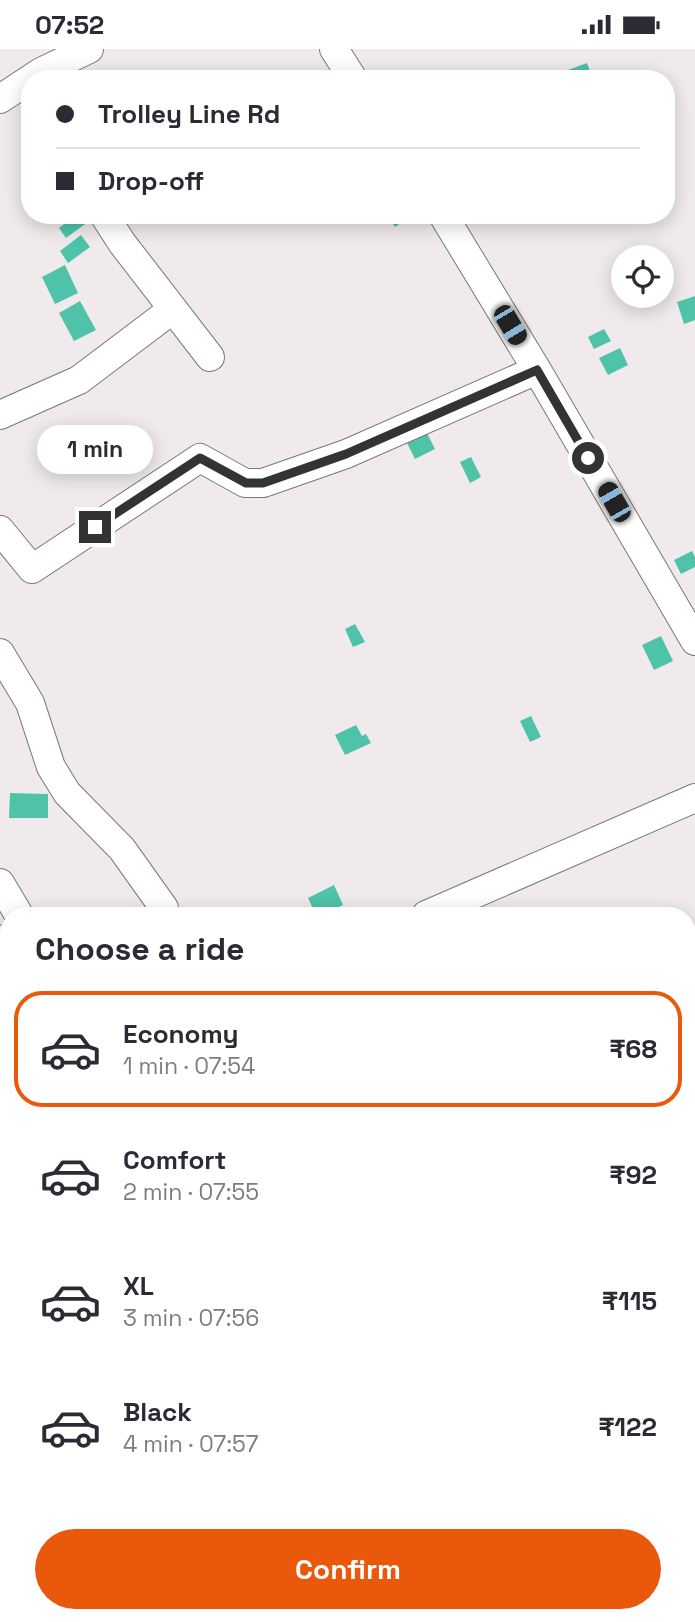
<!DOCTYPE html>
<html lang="en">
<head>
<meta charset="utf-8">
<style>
  body { margin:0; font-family:"Space Grotesk",sans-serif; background:#f7f7f7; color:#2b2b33; height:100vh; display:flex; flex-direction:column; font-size:26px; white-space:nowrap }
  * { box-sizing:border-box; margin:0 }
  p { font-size:23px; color:#7c7c81 }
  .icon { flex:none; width:38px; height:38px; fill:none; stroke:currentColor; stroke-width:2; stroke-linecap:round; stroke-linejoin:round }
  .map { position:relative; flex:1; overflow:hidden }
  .side { position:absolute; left:0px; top:858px; width:696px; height:716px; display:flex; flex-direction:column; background:#fff; border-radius:28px 28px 0 0; box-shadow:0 4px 18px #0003 }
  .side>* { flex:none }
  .guide { position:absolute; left:21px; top:21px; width:654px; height:154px; border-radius:28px; box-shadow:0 4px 18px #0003; display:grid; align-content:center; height:154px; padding:0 35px; background:#fff }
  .buttons { position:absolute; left:611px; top:196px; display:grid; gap:14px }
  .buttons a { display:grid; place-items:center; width:63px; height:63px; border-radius:50%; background:#fff; box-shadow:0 4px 18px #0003; font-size:35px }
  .end { position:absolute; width:32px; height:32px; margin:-16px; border:9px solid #343233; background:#fff; box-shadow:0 0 0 4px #fff }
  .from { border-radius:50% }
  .bubble { position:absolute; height:49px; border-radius:24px; background:#fff; box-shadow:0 4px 18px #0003; font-size:23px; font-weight:700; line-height:49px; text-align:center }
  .car { position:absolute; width:21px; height:42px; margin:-21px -10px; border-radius:9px; box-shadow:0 0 5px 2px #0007; background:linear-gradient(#222 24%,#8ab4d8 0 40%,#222 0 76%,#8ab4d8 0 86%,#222 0) }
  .guide b { display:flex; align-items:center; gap:24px; height:66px; font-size:26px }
  .guide b+b { border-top:2px solid #e1e1e2 }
  .guide i { width:18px; height:18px; background:#2b2b33 }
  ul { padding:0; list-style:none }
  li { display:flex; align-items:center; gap:21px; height:116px; margin:0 14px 10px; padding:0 21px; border:4px solid transparent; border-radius:28px }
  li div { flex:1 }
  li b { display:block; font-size:26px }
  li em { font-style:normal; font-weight:700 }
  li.active { border-color:#ea580c }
  li>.icon { width:63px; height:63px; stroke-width:1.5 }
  h2 { padding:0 35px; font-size:32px; line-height:84px }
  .action { display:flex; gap:14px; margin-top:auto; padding:14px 35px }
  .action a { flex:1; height:80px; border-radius:42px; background:#ea580c; color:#fff; font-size:28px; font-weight:700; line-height:80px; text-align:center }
  .status { display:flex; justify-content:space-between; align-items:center; height:49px; padding:0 35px; background:#fff; direction:ltr }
  .status svg { height:19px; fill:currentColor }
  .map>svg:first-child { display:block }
  .green { fill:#dfa5bc }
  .building { fill:#4ec3a9 }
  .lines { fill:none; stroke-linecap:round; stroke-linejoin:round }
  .minor-casing { stroke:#7b7677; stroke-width:30 }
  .minor { stroke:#fff; stroke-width:28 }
  .route { stroke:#343233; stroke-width:9 }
</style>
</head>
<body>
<div class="status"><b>07:52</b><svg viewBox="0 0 49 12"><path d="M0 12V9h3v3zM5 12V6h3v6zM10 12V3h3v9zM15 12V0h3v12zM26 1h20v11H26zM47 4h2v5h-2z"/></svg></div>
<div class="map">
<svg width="695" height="1573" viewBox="0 0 695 1573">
  <rect width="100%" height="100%" fill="#f0eaec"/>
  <path class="green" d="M196,1565H369L334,1573H198Z"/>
  <path class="building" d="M587,14L593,30H571L568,21Z
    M76,166H90L92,170L66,189L59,179Z
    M387,166H412L395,178Z
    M81,186L90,198L68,214L60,202Z
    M65,216L78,244L55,255L42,228Z
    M695,247V271L684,275L677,253Z
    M80,252L96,281L74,292L59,264Z
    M604,280L611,292L594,300L588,288Z
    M620,299L628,316L608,326L599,309Z
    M425,380L435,400L415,410L405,390Z
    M471,408L481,428L470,434L460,413Z
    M692,502L695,508V518L681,525L674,511Z
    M355,575L365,593L353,598L345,580Z
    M661,587L673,612L654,621L642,596Z
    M531,667L541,688L530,693L520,672Z
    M356,676L362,687L366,685L371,694L345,706L335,686Z
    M10,744L48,745V769H9Z
    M334,836L343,856L321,866H316L308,849Z
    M0,1102L9,1104V1261L3,1268L0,1266Z
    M9,1310V1418L7,1419L4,1412L0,1414V1313Z
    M8,1507L9,1564H41L46,1573H0V1511Z
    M644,1564V1568L622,1573H467L465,1565Z"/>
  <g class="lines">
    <defs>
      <path id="minor" d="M334,0L353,30
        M0,50L41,23L89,0
        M104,166L122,194L210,308
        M443,166L537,321L695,592
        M0,366L79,331L173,260
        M0,481L32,520L200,409L245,434H263L346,405L537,321
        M0,604L30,654L51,718L67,744L122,800L164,859
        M0,834L19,866
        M426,866L695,749
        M0,952L5,949L1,896L9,888
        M688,1004L695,1001
        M0,1282L9,1279
        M688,1399L695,1411
        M688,1533V1535
        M351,1564L353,1573
        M237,1573L278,1564
        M385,1573L420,1564
        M651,1573L661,1564"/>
    </defs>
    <use href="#minor" class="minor-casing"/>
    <use href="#minor" class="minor"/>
  </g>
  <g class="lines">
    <path class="route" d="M95,478L200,409L246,434H263L346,405L537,321L588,409"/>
  </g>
</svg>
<div class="buttons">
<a><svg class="icon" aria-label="locate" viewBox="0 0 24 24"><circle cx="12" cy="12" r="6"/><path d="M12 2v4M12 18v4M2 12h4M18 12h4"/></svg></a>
</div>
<i class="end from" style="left:588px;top:409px"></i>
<i class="end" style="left:95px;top:478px"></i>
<div class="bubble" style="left:37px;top:376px;width:116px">1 min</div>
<i class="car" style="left:510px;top:276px;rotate:149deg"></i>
<i class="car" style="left:614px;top:453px;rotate:330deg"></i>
<div class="guide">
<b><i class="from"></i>Trolley Line Rd</b>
<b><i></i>Drop-off</b>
</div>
<section class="side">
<h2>Choose a ride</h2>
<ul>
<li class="active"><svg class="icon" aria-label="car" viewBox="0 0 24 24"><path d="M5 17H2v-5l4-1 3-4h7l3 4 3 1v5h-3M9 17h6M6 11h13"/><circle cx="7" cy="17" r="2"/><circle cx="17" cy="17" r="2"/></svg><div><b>Economy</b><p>1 min · 07:54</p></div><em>₹68</em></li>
<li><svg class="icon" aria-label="car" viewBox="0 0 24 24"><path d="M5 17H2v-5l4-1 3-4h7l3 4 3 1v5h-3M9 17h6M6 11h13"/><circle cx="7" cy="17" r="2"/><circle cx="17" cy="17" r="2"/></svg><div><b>Comfort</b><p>2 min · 07:55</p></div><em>₹92</em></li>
<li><svg class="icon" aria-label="car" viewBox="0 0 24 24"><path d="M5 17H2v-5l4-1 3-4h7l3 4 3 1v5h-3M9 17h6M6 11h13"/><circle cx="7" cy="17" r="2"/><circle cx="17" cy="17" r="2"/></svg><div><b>XL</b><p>3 min · 07:56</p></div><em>₹115</em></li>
<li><svg class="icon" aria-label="car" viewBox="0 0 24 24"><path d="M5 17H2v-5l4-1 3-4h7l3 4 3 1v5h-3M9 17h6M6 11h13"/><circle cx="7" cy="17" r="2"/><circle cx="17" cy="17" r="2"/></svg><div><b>Black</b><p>4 min · 07:57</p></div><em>₹122</em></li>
</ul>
<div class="action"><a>Confirm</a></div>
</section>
</div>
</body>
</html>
